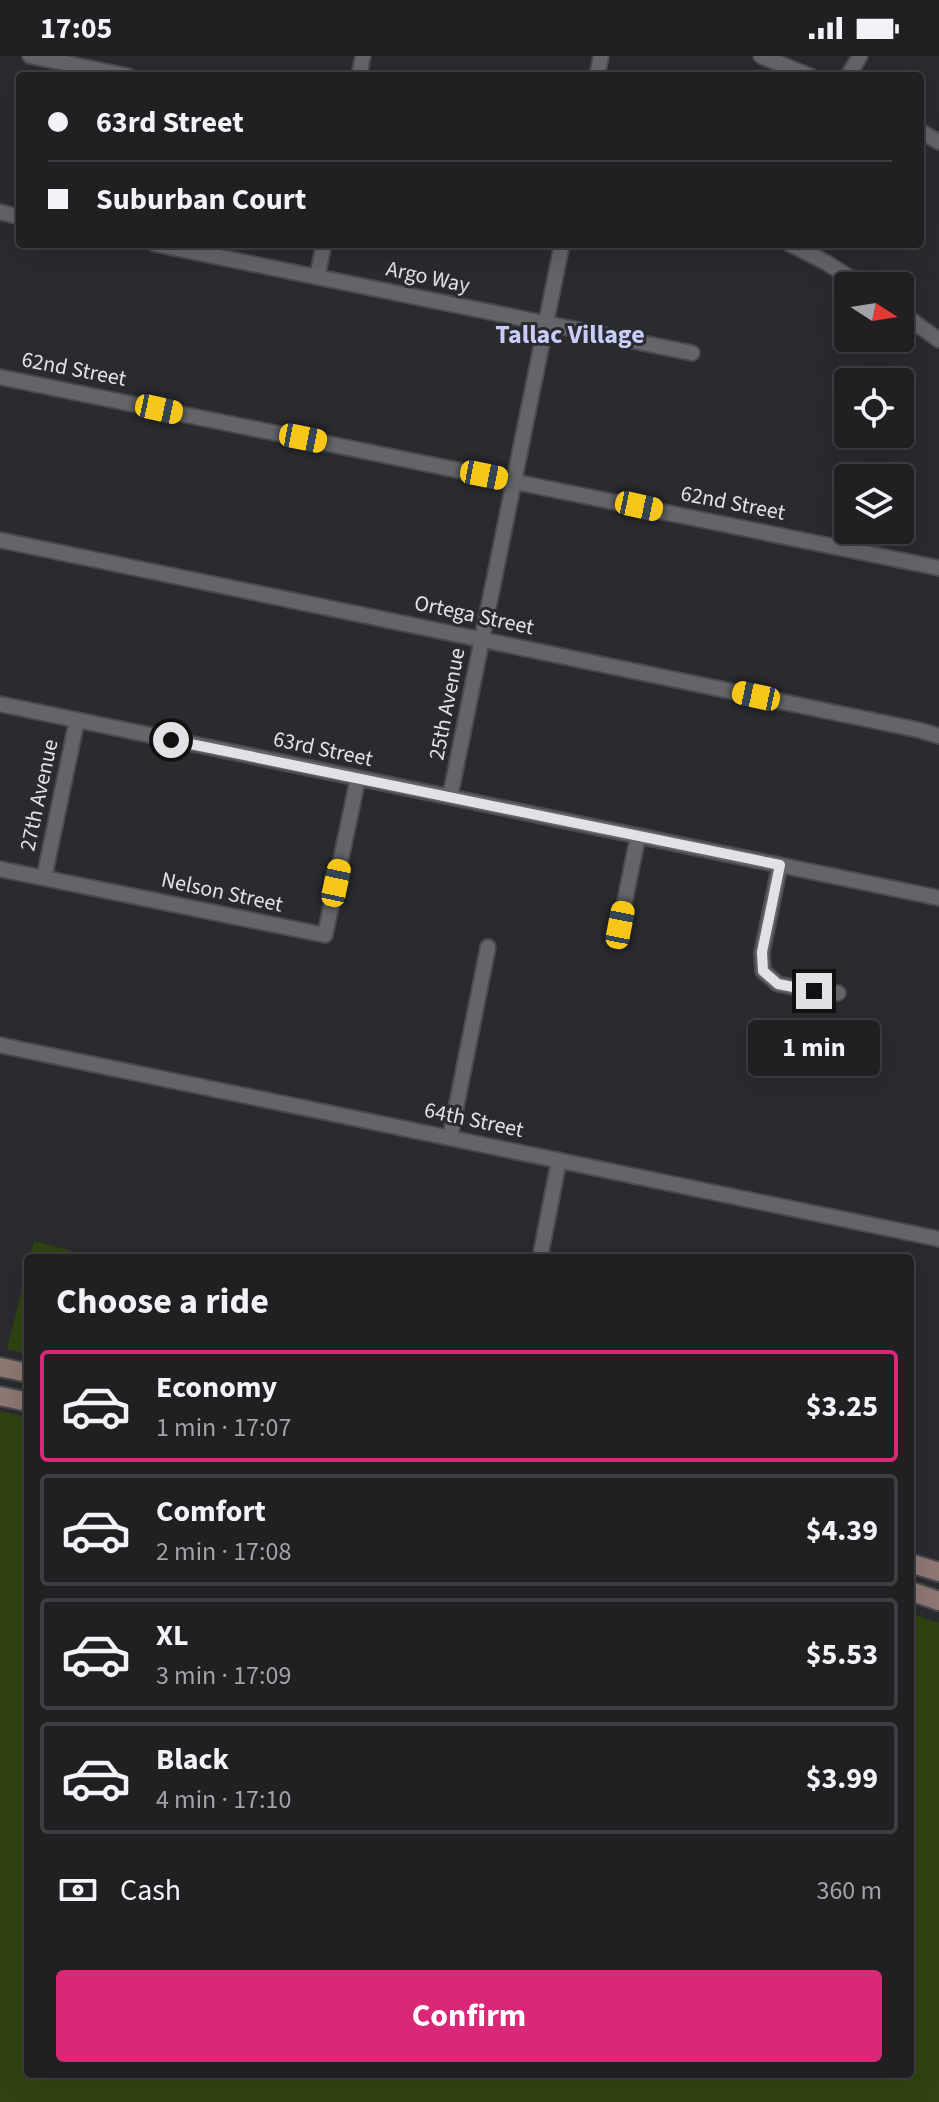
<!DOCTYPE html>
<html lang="en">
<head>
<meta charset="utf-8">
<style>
  body { margin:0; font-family:"Source Sans 3",sans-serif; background:#2d2d30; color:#f1f3f6; height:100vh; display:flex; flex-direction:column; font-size:30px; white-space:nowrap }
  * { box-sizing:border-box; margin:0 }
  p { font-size:26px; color:#a2a3a6 }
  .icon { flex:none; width:44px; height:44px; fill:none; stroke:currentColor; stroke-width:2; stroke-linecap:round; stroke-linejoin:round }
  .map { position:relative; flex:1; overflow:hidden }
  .details { position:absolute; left:24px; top:1198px; width:890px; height:824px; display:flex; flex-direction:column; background:#202023; border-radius:8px; box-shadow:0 8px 32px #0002,0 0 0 2px #3d3e41 }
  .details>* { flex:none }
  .guide { position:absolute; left:16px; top:16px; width:908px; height:176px; border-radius:8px; box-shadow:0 8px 32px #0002,0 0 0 2px #3d3e41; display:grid; align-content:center; height:176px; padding:0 32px; background:#202023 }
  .needle { width:52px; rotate:102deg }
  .tools { position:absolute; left:834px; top:216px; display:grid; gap:16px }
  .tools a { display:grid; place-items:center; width:80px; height:80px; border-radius:8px; background:#202023; box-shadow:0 8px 32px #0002,0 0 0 2px #3d3e41; font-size:40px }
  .end { position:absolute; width:36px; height:36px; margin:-18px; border:10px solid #e1e2e5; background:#111; box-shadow:0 0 0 4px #111 }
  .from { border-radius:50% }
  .bubble { position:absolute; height:56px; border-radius:8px; background:#202023; box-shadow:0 8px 32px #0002,0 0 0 2px #3d3e41; font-size:26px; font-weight:700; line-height:56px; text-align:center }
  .car { position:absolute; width:24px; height:48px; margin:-24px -12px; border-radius:10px; box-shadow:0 0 6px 2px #0007; background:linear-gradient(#f5c518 24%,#345 0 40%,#f5c518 0 76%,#345 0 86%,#f5c518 0) }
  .guide b { display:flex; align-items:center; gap:28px; height:76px; font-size:30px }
  .guide b+b { border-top:2px solid #3d3e41 }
  .guide i { width:20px; height:20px; background:#f1f3f6 }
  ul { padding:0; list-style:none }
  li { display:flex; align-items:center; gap:24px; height:112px; margin:0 16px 12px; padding:0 16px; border:4px solid #3d3e41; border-radius:8px }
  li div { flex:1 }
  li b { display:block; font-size:30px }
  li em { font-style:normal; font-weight:700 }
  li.active { border-color:#db2777 }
  li>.icon { width:72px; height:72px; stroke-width:1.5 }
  h2 { padding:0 32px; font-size:36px; line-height:96px }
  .pay { display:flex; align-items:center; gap:20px; height:88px; padding:0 32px; font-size:30px }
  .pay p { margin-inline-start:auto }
  .action { display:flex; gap:16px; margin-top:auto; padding:16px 32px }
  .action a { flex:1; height:92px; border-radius:8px; background:#db2777; color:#fff; font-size:32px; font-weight:700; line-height:92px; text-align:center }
  .status { display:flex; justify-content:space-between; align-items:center; height:56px; padding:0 40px; background:#202023; direction:ltr }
  .status svg { height:22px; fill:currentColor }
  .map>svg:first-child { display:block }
  .green { fill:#314311 }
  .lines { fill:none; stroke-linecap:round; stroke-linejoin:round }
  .minor-casing { stroke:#494a4d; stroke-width:18 }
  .secondary-casing { stroke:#494a4d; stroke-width:22 }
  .minor { stroke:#636569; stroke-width:14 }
  .secondary { stroke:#8f7874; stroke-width:18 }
  .route { stroke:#e1e2e5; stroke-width:10 }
  .labels { text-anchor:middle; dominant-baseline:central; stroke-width:6; stroke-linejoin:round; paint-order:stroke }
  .street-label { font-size:22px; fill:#e1e2e5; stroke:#2a2b2f }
  .quarter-label { font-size:26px; font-weight:bold; fill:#c8cef9; stroke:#2a2b2f }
</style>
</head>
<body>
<div class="status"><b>17:05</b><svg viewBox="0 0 49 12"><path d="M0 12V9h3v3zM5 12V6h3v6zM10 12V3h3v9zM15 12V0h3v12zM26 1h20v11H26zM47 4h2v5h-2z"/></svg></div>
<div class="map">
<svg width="939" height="2046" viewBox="0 0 939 2046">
  <rect width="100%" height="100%" fill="#2a2b2f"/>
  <path class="green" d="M34,1185L92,1200V1202H30Z
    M28,1208V1298L7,1293Z
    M0,1355L28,1361V2018H910V1557L939,1567V2046H0Z"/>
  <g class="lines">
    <defs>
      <path id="minor" d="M30,0L128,20
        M761,0L810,20
        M359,20L363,0
        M597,20L601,0
        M848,20L860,0
        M920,75L939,86
        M0,156L20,161
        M155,188L692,297
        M790,188L827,207L863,230
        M317,221L324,188
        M900,256L939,284
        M0,321L939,512
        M0,484L919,674L939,680
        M0,648L939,842
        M450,741L562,188
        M780,809L762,896L763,915L778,928L814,935L838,937
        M0,813L325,879L358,722
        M44,822L77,664
        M620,869L638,780
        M0,989L939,1183
        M450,1082L488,891
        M540,1202L559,1104"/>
      <path id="secondary" d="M0,1311L28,1317
        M0,1340L28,1346
        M910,1507L939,1516
        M910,1535L939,1545"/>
    </defs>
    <use href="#minor" class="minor-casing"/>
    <use href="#secondary" class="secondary-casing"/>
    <use href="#minor" class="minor"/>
    <use href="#secondary" class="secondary"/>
  </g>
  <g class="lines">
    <path class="route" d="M171,684L780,809L762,896L763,915L778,928L814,935"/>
  </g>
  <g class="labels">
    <g class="street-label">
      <text transform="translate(428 221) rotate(12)">Argo Way</text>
      <text transform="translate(74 313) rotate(11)">62nd Street</text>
      <text transform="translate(733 447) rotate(11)">62nd Street</text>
      <text transform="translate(474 559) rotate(12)">Ortega Street</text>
      <text transform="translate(447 648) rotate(-79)">25th Avenue</text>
      <text transform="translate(323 693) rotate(12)">63rd Street</text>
      <text transform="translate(39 739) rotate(-78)">27th Avenue</text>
      <text transform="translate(222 836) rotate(12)">Nelson Street</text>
      <text transform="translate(474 1064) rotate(12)">64th Street</text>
    </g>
    <g class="quarter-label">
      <text x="570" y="278">Tallac Village</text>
    </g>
  </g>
</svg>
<div class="tools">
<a><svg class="needle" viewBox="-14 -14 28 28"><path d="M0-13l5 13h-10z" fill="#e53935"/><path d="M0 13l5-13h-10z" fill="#a2a3a6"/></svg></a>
<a><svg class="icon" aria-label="locate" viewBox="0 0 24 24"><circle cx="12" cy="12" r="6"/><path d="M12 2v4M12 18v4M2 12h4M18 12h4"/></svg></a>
<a><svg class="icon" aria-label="layers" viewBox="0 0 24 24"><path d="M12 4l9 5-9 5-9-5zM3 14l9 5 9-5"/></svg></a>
</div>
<i class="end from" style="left:171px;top:684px"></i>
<i class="end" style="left:814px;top:935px"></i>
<div class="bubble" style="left:748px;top:964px;width:132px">1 min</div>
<i class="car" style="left:159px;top:353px;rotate:102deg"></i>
<i class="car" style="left:303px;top:382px;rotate:101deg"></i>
<i class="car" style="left:484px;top:419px;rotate:101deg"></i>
<i class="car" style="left:639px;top:450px;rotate:102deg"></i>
<i class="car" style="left:756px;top:640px;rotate:282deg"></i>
<i class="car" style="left:336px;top:827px;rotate:12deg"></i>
<i class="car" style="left:620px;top:869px;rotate:11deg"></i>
<div class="guide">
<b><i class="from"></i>63rd Street</b>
<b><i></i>Suburban Court</b>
</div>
<section class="details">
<h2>Choose a ride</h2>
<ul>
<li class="active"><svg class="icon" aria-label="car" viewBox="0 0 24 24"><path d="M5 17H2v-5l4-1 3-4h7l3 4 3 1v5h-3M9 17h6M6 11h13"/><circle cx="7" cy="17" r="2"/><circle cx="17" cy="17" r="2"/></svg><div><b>Economy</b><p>1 min · 17:07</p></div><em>$3.25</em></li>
<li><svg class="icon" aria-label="car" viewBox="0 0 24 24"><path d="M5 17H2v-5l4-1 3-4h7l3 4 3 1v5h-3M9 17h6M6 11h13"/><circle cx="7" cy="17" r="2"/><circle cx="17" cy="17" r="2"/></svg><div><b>Comfort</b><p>2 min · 17:08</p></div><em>$4.39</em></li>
<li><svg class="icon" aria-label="car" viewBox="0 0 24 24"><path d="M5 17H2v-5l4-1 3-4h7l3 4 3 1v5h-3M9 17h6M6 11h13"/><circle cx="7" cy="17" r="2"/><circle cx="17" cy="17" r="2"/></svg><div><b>XL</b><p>3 min · 17:09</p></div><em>$5.53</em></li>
<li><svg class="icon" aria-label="car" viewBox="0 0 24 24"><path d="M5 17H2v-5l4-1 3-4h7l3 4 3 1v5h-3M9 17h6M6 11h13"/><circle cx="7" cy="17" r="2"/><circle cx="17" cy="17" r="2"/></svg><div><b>Black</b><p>4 min · 17:10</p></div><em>$3.99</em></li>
</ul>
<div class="pay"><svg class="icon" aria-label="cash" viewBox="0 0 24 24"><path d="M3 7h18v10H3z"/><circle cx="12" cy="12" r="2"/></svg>Cash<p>360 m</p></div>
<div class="action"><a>Confirm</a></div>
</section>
</div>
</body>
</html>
